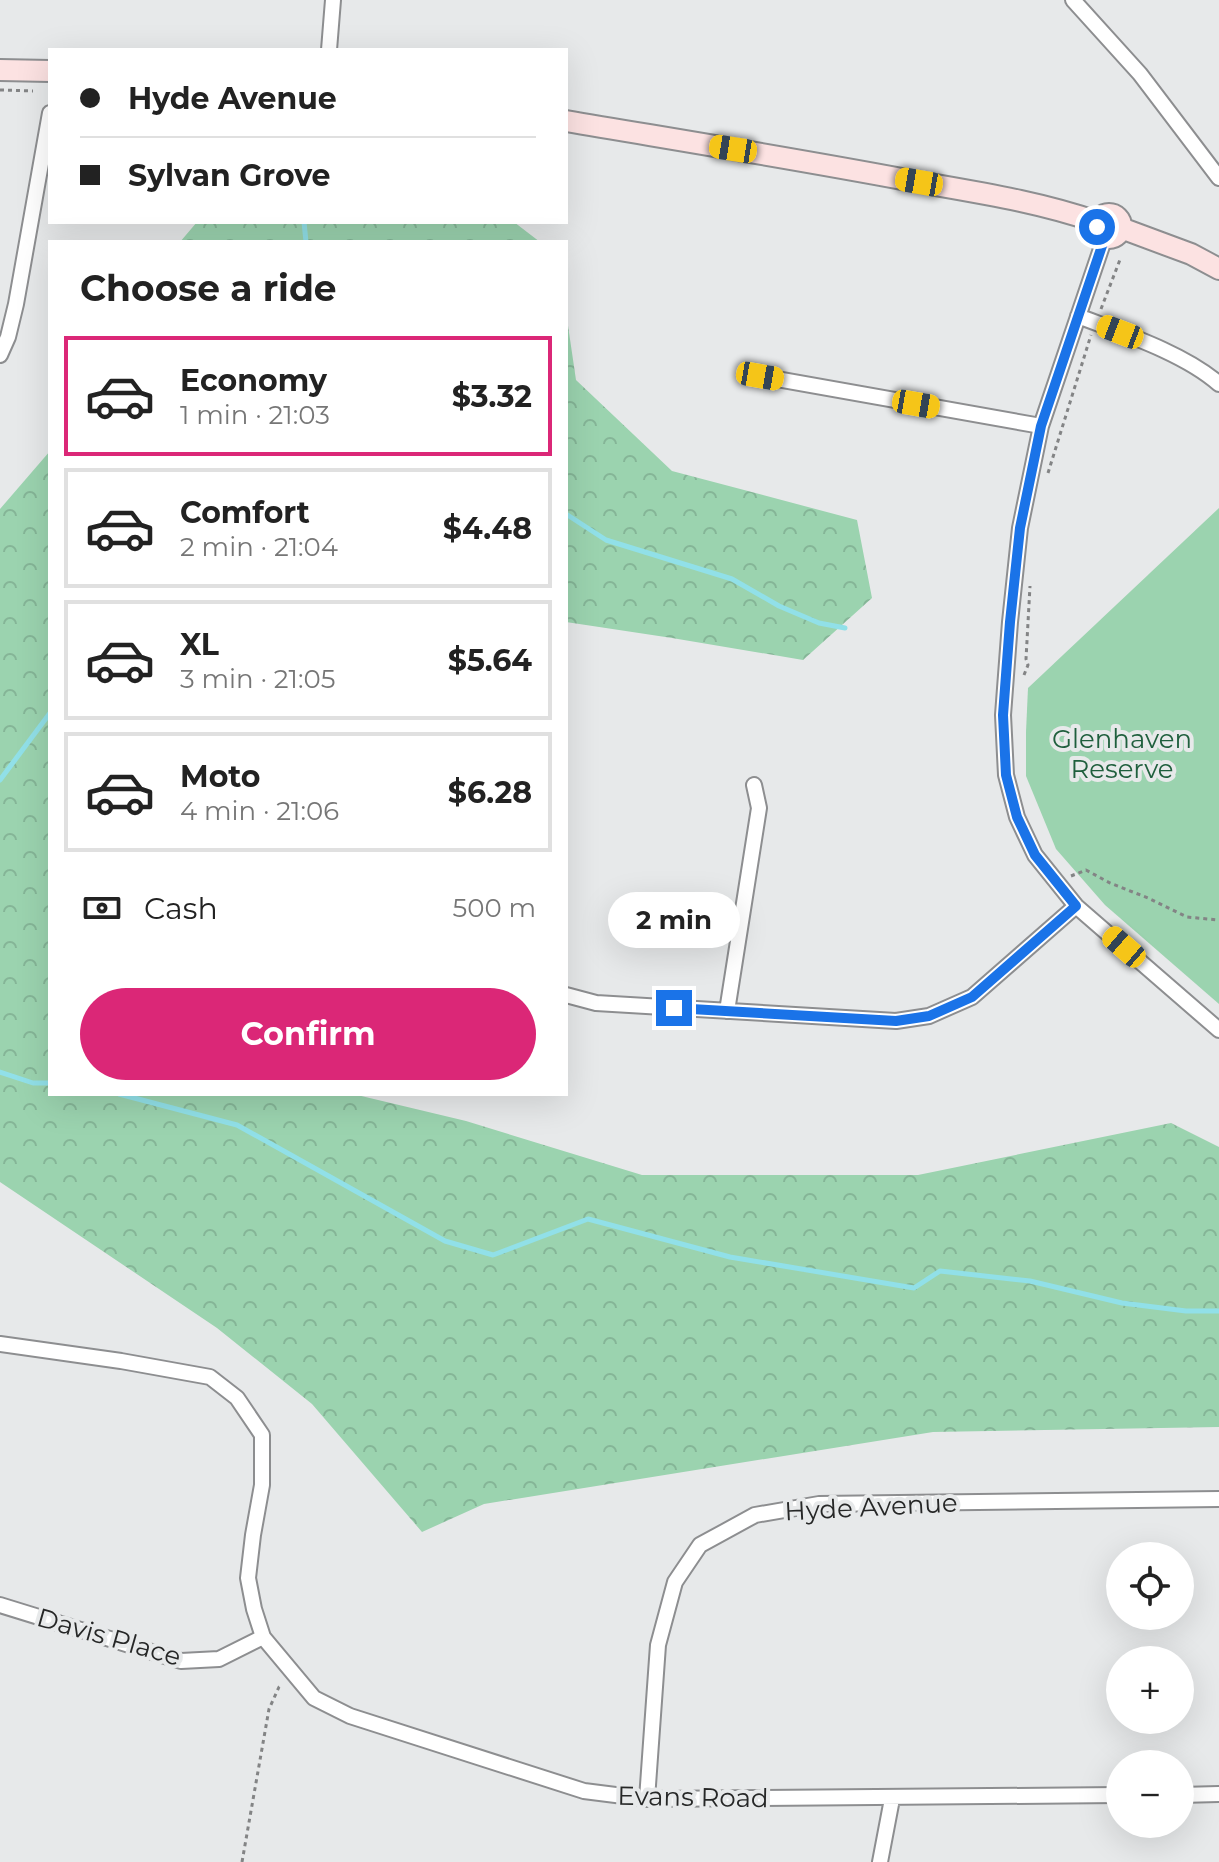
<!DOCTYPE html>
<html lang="en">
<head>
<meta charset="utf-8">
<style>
  body { margin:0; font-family:Montserrat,sans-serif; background:#f2f2f2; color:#222; height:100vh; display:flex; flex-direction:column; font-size:30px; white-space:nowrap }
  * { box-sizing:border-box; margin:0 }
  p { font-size:26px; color:#767676 }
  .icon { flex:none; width:44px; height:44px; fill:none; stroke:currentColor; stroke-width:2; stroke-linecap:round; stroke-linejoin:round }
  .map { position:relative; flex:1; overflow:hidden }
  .side { position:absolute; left:48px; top:240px; width:520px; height:856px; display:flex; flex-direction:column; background:#fff; border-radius:0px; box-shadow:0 8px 32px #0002 }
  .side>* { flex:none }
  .guide { position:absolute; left:48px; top:48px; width:520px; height:176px; border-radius:0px; box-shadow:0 8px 32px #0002; display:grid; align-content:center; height:176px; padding:0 32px; background:#fff }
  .tools { position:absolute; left:1106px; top:1542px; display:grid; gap:16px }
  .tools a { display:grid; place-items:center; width:88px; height:88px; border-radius:50%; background:#fff; box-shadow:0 8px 32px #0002; font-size:40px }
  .end { position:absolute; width:36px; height:36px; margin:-18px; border:10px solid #1a73e8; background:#fff; box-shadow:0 0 0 4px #fff }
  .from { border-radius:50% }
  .bubble { position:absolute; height:56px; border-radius:28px; background:#fff; box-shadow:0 8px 32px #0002; font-size:26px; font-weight:700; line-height:56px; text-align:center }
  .car { position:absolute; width:24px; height:48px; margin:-24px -12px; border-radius:10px; box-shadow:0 0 6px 2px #0007; background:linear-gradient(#f5c518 24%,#345 0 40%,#f5c518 0 76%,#345 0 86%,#f5c518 0) }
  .guide b { display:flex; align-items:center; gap:28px; height:76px; font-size:30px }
  .guide b+b { border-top:2px solid #e0e0e0 }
  .guide i { width:20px; height:20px; background:#222 }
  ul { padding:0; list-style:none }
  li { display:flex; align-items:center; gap:24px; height:120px; margin:0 16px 12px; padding:0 16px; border:4px solid #e0e0e0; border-radius:0px }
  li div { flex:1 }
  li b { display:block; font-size:30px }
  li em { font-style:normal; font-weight:700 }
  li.on { border-color:#db2777 }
  li>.icon { width:72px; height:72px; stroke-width:1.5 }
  h2 { padding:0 32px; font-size:36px; line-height:96px }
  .pay { display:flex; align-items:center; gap:20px; height:88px; padding:0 32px; font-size:30px }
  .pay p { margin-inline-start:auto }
  .action { display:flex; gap:16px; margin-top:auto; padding:16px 32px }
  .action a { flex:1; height:92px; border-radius:48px; background:#db2777; color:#fff; font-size:32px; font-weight:700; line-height:92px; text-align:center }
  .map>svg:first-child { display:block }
  .green { fill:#9bd3af }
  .forest { fill:url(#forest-crowns) }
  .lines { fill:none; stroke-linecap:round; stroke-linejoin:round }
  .stream { stroke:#91e0e8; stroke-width:5 }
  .street-casing { stroke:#8d8e90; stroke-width:18 }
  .secondary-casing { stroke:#8d8e90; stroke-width:24 }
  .path { stroke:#838485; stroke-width:3; stroke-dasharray:4 4; stroke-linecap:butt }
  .street { stroke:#fff; stroke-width:14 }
  .secondary { stroke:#fce2e2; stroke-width:20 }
  .route { stroke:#1a73e8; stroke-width:10 }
  .labels { text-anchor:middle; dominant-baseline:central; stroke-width:8; stroke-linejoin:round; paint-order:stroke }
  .park-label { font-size:26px; fill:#1f5f3d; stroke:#e7e9ea }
  .street-label { font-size:26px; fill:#262727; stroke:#e7e9ea }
</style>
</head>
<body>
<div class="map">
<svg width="1219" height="1862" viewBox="0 0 1219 1862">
  <defs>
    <pattern id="forest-crowns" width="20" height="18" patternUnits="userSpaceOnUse" patternTransform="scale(2)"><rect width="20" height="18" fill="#9bd3af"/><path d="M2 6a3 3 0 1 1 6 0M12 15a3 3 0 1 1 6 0" fill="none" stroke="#85b597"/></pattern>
  </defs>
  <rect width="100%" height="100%" fill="#e7e9ea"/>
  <path class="green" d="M1219,508V1004L1105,905L1056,849L1026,776V732L1028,688Z"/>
  <path class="forest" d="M197,222H514L540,242H180Z
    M566,312L576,380L672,471L857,520L872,598L803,660L672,638L566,622Z
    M50,451V1094H353L466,1121L642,1175H918L1171,1123L1219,1147V1427L933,1432L484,1504L422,1532L312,1404L217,1328L0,1182V509Z"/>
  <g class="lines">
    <path class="stream" d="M304,222L306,242
      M566,514L606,540L732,579L779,606L819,623L845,628
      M0,780L50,713
      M0,1072L33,1083H50
      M119,1094L237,1125L445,1241L493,1255L588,1219L730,1257L914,1288L940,1271L1030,1281L1122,1303L1186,1311H1219"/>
    <defs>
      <path id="street" d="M1073,0L1140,74L1219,178
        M329,50L333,0
        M1105,237L1041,426L1020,528L1010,622L1003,715L1006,775L1017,817L1035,855L1076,906L1219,1030
        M1078,316C1122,333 1184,353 1219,384
        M0,355L8,337L16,304L50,113
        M760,376L1041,426
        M566,995L596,1003L896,1021L929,1016L972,997L1076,906
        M727,1011L759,808L754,785
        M0,1344L121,1361L210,1377L237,1398L262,1435V1485L253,1535L248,1578L254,1609L263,1637L314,1698L350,1716L584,1791L647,1799L1120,1795
        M0,1605L181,1661L219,1659L263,1637
        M1180,1795L1219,1794
        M647,1799L658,1645L675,1582L700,1545L755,1515L819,1504L1219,1499
        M880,1862L892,1799"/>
      <path id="secondary" d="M0,70L50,71
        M566,121C678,140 790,158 902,179C967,191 1034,200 1097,222
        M1097 226a12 12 0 1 1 24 0a12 12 0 1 1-24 0Z
        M1121,228L1191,254L1219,269"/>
    </defs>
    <use href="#street" class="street-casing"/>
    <use href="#secondary" class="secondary-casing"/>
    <path class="path" d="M0,90L33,91
      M1101,309L1121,257
      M1048,473L1091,335
      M1024,675L1028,665L1026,659L1030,586
      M1071,876L1086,870L1110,883L1148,898L1187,917L1219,920
      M242,1862L269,1709L279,1687L282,1684"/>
    <use href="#street" class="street"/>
    <use href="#secondary" class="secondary"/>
  </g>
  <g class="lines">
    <path class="route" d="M674,1008L896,1021L929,1016L972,997L1076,906L1035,855L1017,817L1006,775L1003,715L1010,622L1020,528L1041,426L1105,237L1101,234L1097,227"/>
  </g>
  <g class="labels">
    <g class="park-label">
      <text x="1122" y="739">Glenhaven<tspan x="1122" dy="30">Reserve</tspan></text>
    </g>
    <g class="street-label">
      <text transform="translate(871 1507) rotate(-3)">Hyde Avenue</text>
      <text transform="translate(109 1637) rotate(16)">Davis Place</text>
      <text transform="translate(693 1797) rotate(1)">Evans Road</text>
    </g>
  </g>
</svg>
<div class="tools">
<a><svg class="icon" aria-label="locate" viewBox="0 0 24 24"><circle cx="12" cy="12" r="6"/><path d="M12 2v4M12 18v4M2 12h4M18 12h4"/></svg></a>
<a>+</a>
<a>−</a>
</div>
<i class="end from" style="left:1097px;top:227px"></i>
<i class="end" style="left:674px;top:1008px"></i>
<div class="bubble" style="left:608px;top:892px;width:132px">2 min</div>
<i class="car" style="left:733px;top:149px;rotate:279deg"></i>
<i class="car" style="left:919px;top:182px;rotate:280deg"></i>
<i class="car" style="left:1120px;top:332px;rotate:291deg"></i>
<i class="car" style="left:760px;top:376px;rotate:100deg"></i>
<i class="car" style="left:916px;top:404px;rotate:100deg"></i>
<i class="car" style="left:1124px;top:947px;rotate:311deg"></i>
<div class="guide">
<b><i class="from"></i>Hyde Avenue</b>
<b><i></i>Sylvan Grove</b>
</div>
<section class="side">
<h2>Choose a ride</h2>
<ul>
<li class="on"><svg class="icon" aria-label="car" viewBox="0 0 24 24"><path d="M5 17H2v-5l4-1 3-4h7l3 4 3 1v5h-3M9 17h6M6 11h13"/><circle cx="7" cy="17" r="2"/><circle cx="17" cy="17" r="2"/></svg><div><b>Economy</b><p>1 min · 21:03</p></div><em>$3.32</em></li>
<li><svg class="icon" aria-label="car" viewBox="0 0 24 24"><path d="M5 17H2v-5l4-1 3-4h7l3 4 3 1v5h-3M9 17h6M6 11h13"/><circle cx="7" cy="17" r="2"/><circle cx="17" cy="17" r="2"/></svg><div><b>Comfort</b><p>2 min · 21:04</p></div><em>$4.48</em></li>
<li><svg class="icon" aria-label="car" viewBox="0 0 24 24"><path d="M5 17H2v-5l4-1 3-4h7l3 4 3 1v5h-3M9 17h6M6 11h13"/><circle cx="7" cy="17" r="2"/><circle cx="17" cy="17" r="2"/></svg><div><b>XL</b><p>3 min · 21:05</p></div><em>$5.64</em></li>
<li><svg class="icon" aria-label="car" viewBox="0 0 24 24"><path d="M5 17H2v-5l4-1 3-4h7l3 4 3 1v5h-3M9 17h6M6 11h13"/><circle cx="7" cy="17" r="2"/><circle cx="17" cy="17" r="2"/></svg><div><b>Moto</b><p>4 min · 21:06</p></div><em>$6.28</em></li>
</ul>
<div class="pay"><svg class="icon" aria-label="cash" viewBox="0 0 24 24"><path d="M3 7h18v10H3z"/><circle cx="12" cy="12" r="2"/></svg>Cash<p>500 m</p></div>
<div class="action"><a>Confirm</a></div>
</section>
</div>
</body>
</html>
